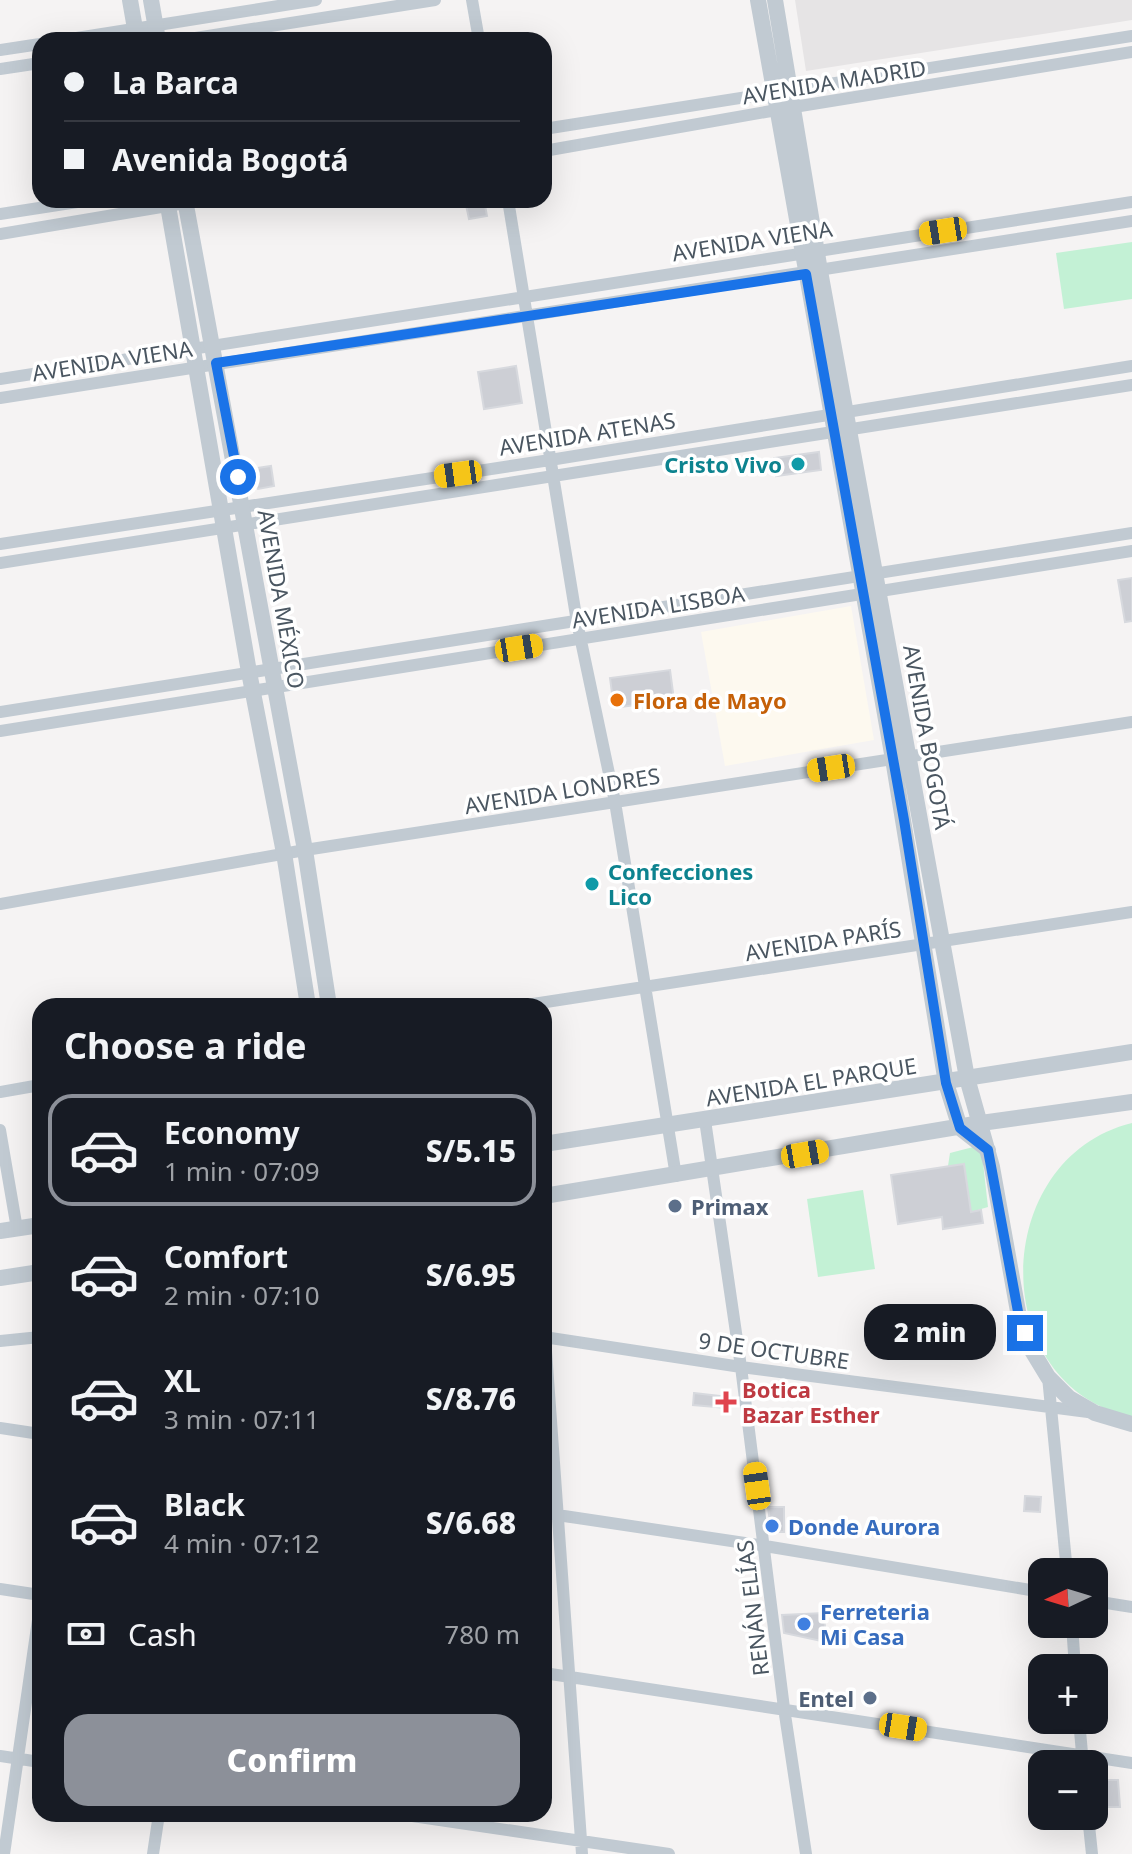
<!DOCTYPE html>
<html lang="en">
<head>
<meta charset="utf-8">
<style>
  body { margin:0; font-family:"Noto Sans",sans-serif; background:#242831; color:#f1f3f6; height:100vh; display:flex; flex-direction:column; font-size:30px; white-space:nowrap }
  * { box-sizing:border-box; margin:0 }
  p { font-size:26px; color:#9ea1a6 }
  .icon { flex:none; width:44px; height:44px; fill:none; stroke:currentColor; stroke-width:2; stroke-linecap:round; stroke-linejoin:round }
  .map { position:relative; flex:1; overflow:hidden }
  .details { position:absolute; left:32px; top:998px; width:520px; height:824px; display:flex; flex-direction:column; background:#171b24; border-radius:24px; box-shadow:0 8px 32px #0002 }
  .details>* { flex:none }
  .top-card { position:absolute; left:32px; top:32px; width:520px; height:176px; border-radius:24px; box-shadow:0 8px 32px #0002; display:grid; align-content:center; height:176px; padding:0 32px; background:#171b24 }
  .needle { width:52px; rotate:266deg }
  .tools { position:absolute; left:1028px; top:1558px; display:grid; gap:16px }
  .tools a { display:grid; place-items:center; width:80px; height:80px; border-radius:16px; background:#171b24; box-shadow:0 8px 32px #0002; font-size:40px }
  .end { position:absolute; width:36px; height:36px; margin:-18px; border:10px solid #1a73e8; background:#fff; box-shadow:0 0 0 4px #fff }
  .from { border-radius:50% }
  .bubble { position:absolute; height:56px; border-radius:24px; background:#171b24; box-shadow:0 8px 32px #0002; font-size:26px; font-weight:800; line-height:56px; text-align:center }
  .car { position:absolute; width:24px; height:48px; margin:-24px -12px; border-radius:10px; box-shadow:0 0 6px 2px #0007; background:linear-gradient(#f5c518 24%,#345 0 40%,#f5c518 0 76%,#345 0 86%,#f5c518 0) }
  .top-card b { display:flex; align-items:center; gap:28px; height:76px; font-size:30px }
  .top-card b+b { border-top:2px solid #363941 }
  .top-card i { width:20px; height:20px; background:#f1f3f6 }
  ul { padding:0; list-style:none }
  li { display:flex; align-items:center; gap:24px; height:112px; margin:0 16px 12px; padding:0 16px; border:4px solid transparent; border-radius:24px }
  li div { flex:1 }
  li b { display:block; font-size:30px }
  li em { font-style:normal; font-weight:800 }
  li.current { border-color:#8c9099 }
  li>.icon { width:72px; height:72px; stroke-width:1.5 }
  h2 { padding:0 32px; font-size:36px; line-height:96px }
  .pay { display:flex; align-items:center; gap:20px; height:88px; padding:0 32px; font-size:30px }
  .pay p { margin-inline-start:auto }
  .cta { display:flex; gap:16px; margin-top:auto; padding:16px 32px }
  .cta a { flex:1; height:92px; border-radius:24px; background:#8c9099; color:#fff; font-size:32px; font-weight:800; line-height:92px; text-align:center }
  .map>svg:first-child { display:block }
  .commercial { fill:#fdf9ef }
  .education { fill:#e6e4e5 }
  .green { fill:#c3f1d5 }
  .building { fill:#cdcfd5; stroke:#d7d9de; stroke-width:2 }
  .lines { fill:none; stroke-linecap:round; stroke-linejoin:round }
  .minor { stroke:#c1cad2; stroke-width:12 }
  .tertiary { stroke:#c1cad2; stroke-width:16 }
  .route { stroke:#1a73e8; stroke-width:10 }
  .culture-dot { fill:#0f9aa8; stroke:#fff; stroke-width:3 }
  .food-dot { fill:#e8710a; stroke:#fff; stroke-width:3 }
  .service-dot { fill:#5c6f8a; stroke:#fff; stroke-width:3 }
  .health-dot { fill:#e0444e; stroke:#fff; stroke-width:3 }
  .shop-dot { fill:#3f7fe0; stroke:#fff; stroke-width:3 }
  .labels { text-anchor:middle; dominant-baseline:central; stroke-width:7; stroke-linejoin:round; paint-order:stroke }
  .street-label { font-size:22px; fill:#4a5661; stroke:#fff }
  .culture-label { font-size:22px; font-weight:bold; fill:#0d838f; stroke:#fff; text-anchor:end }
  .food-label { font-size:22px; font-weight:bold; fill:#c56008; stroke:#fff; text-anchor:start }
  .service-label { font-size:22px; font-weight:bold; fill:#4e5e75; stroke:#fff; text-anchor:start }
  .health-label { font-size:22px; font-weight:bold; fill:#be3a42; stroke:#fff; text-anchor:start }
  .shop-label { font-size:22px; font-weight:bold; fill:#366cbe; stroke:#fff; text-anchor:start }
</style>
</head>
<body>
<div class="map">
<svg width="1132" height="1854" viewBox="0 0 1132 1854">
  <rect width="100%" height="100%" fill="#f5f3f3"/>
  <path class="commercial" d="M851,606L874,740L725,766L701,632Z"/>
  <path class="education" d="M795,0H1132V20L806,71Z"/>
  <path class="green" d="M1132,242V299L1064,309L1056,253Z
    M1132,1123V1417C985,1386 989,1158 1132,1123Z
    M981,1145L988,1207L971,1212L964,1164L948,1166L950,1153Z
    M863,1190L875,1269L818,1277L807,1199Z"/>
  <path class="building" d="M465,200H484L487,216L469,219Z
    M516,366L522,403L484,409L478,372Z
    M819,452L821,470L776,476L774,458Z
    M271,466L274,486L258,489L253,485L251,469Z
    M1132,578V621L1125,622L1118,580Z
    M670,670L674,700L614,708L610,678Z
    M964,1164L971,1212L981,1210L983,1223L943,1229L942,1217L898,1224L891,1175Z
    M694,1393L728,1397L727,1408L693,1405Z
    M1025,1496L1041,1497L1040,1512L1024,1511Z
    M768,1507H784V1532H773L771,1530Z
    M824,1613L826,1642L784,1633L782,1615Z
    M1097,1780H1118L1120,1807H1094V1784Z"/>
  <g class="lines">
    <path class="minor" d="M472,0L479,40
      M64,40L316,0
      M183,40L435,0
      M0,50L40,44
      M0,69L40,63
      M544,129L1132,36
      M544,151L794,107L1132,52
      M508,200L577,622L615,802L676,1176
      M0,214L90,200
      M0,234L203,200
      M0,379L1132,202
      M0,398L1132,221
      M0,544L550,460L1132,366
      M0,563L1132,385
      M0,712L1132,533
      M0,731L1132,551
      M0,904L305,850L1132,722
      M520,1006L1132,912
      M0,1092L40,1085
      M705,1120L741,1367L784,1708L806,1854
      M0,1130L17,1229
      M544,1337L741,1367L1088,1412
      M545,1337L582,1854
      M0,1341L40,1337
      M1048,1377L1067,1572
      M0,1428L40,1434
      M544,1513L765,1546L1042,1592
      M0,1589L40,1595
      M1094,1601L1132,1607
      M1072,1624L1075,1668
      M544,1673L1132,1763
      M1079,1720L1083,1764
      M0,1756L40,1762
      M399,1814L669,1854
      M1088,1816L1092,1854
      M4,1854L40,1606
      M153,1854L159,1814"/>
    <path class="tertiary" d="M130,0L137,40
      M151,0L158,40
      M758,0L893,759L946,1083L960,1128L988,1150
      M775,0L820,271L942,941L967,1078L992,1167L1019,1317L1031,1349L1048,1377L1069,1398L1095,1413L1132,1424
      M167,200L249,672L284,853L308,1006
      M185,200L305,850L329,1006
      M544,1144L1132,1052
      M544,1196L981,1123L1132,1102
      M0,1231L40,1225
      M0,1278L40,1272"/>
  </g>
  <g class="lines">
    <path class="route" d="M238,477L216,363L806,274L904,820L946,1083L960,1128L988,1150L1019,1317L1025,1333"/>
  </g>
  <g class="culture-dot">
    <circle cx="798" cy="464" r="8"/>
    <circle cx="592" cy="884" r="8"/>
  </g>
  <circle class="food-dot" cx="617" cy="700" r="8"/>
  <g class="service-dot">
    <circle cx="675" cy="1206" r="8"/>
    <circle cx="870" cy="1698" r="8"/>
  </g>
  <path class="health-dot" d="M722 1390h8v8h8v8h-8v8h-8v-8h-8v-8h8z"/>
  <g class="shop-dot">
    <circle cx="772" cy="1526" r="8"/>
    <circle cx="804" cy="1624" r="8"/>
  </g>
  <g class="labels">
    <g class="street-label">
      <text transform="translate(834 81) rotate(-9)">AVENIDA MADRID</text>
      <text transform="translate(752 240) rotate(-9)">AVENIDA VIENA</text>
      <text transform="translate(112 360) rotate(-9)">AVENIDA VIENA</text>
      <text transform="translate(587 433) rotate(-9)">AVENIDA ATENAS</text>
      <text transform="translate(282 599) rotate(80)">AVENIDA MÉXICO</text>
      <text transform="translate(658 606) rotate(-9)">AVENIDA LISBOA</text>
      <text transform="translate(928 737) rotate(80)">AVENIDA BOGOTÁ</text>
      <text transform="translate(562 790) rotate(-9)">AVENIDA LONDRES</text>
      <text transform="translate(823 940) rotate(-9)">AVENIDA PARÍS</text>
      <text transform="translate(811 1081) rotate(-9)">AVENIDA EL PARQUE</text>
      <text transform="translate(774 1350) rotate(8)">9 DE OCTUBRE</text>
      <text transform="translate(752 1608) rotate(-97)">RENÁN ELÍAS</text>
    </g>
    <g class="culture-label">
      <text x="782" y="464">Cristo Vivo</text>
      <text x="608" y="871" text-anchor="start">Confecciones<tspan x="608" dy="25">Lico</tspan></text>
    </g>
    <g class="food-label">
      <text x="633" y="700">Flora de Mayo</text>
    </g>
    <g class="service-label">
      <text x="691" y="1206">Primax</text>
      <text x="854" y="1698" text-anchor="end">Entel</text>
    </g>
    <g class="health-label">
      <text x="742" y="1389">Botica<tspan x="742" dy="25">Bazar Esther</tspan></text>
    </g>
    <g class="shop-label">
      <text x="788" y="1526">Donde Aurora</text>
      <text x="820" y="1611">Ferreteria<tspan x="820" dy="25">Mi Casa</tspan></text>
    </g>
  </g>
</svg>
<div class="tools">
<a><svg class="needle" viewBox="-14 -14 28 28"><path d="M0-13l5 13h-10z" fill="#e53935"/><path d="M0 13l5-13h-10z" fill="#9ea1a6"/></svg></a>
<a>+</a>
<a>−</a>
</div>
<i class="end from" style="left:238px;top:477px"></i>
<i class="end" style="left:1025px;top:1333px"></i>
<div class="bubble" style="left:864px;top:1304px;width:132px">2 min</div>
<i class="car" style="left:943px;top:231px;rotate:261deg"></i>
<i class="car" style="left:458px;top:474px;rotate:262deg"></i>
<i class="car" style="left:519px;top:648px;rotate:81deg"></i>
<i class="car" style="left:831px;top:768px;rotate:261deg"></i>
<i class="car" style="left:805px;top:1154px;rotate:80deg"></i>
<i class="car" style="left:757px;top:1486px;rotate:352deg"></i>
<i class="car" style="left:903px;top:1727px;rotate:99deg"></i>
<div class="top-card">
<b><i class="from"></i>La Barca</b>
<b><i></i>Avenida Bogotá</b>
</div>
<section class="details">
<h2>Choose a ride</h2>
<ul>
<li class="current"><svg class="icon" aria-label="car" viewBox="0 0 24 24"><path d="M5 17H2v-5l4-1 3-4h7l3 4 3 1v5h-3M9 17h6M6 11h13"/><circle cx="7" cy="17" r="2"/><circle cx="17" cy="17" r="2"/></svg><div><b>Economy</b><p>1 min · 07:09</p></div><em>S/5.15</em></li>
<li><svg class="icon" aria-label="car" viewBox="0 0 24 24"><path d="M5 17H2v-5l4-1 3-4h7l3 4 3 1v5h-3M9 17h6M6 11h13"/><circle cx="7" cy="17" r="2"/><circle cx="17" cy="17" r="2"/></svg><div><b>Comfort</b><p>2 min · 07:10</p></div><em>S/6.95</em></li>
<li><svg class="icon" aria-label="car" viewBox="0 0 24 24"><path d="M5 17H2v-5l4-1 3-4h7l3 4 3 1v5h-3M9 17h6M6 11h13"/><circle cx="7" cy="17" r="2"/><circle cx="17" cy="17" r="2"/></svg><div><b>XL</b><p>3 min · 07:11</p></div><em>S/8.76</em></li>
<li><svg class="icon" aria-label="car" viewBox="0 0 24 24"><path d="M5 17H2v-5l4-1 3-4h7l3 4 3 1v5h-3M9 17h6M6 11h13"/><circle cx="7" cy="17" r="2"/><circle cx="17" cy="17" r="2"/></svg><div><b>Black</b><p>4 min · 07:12</p></div><em>S/6.68</em></li>
</ul>
<div class="pay"><svg class="icon" aria-label="cash" viewBox="0 0 24 24"><path d="M3 7h18v10H3z"/><circle cx="12" cy="12" r="2"/></svg>Cash<p>780 m</p></div>
<div class="cta"><a>Confirm</a></div>
</section>
</div>
</body>
</html>
